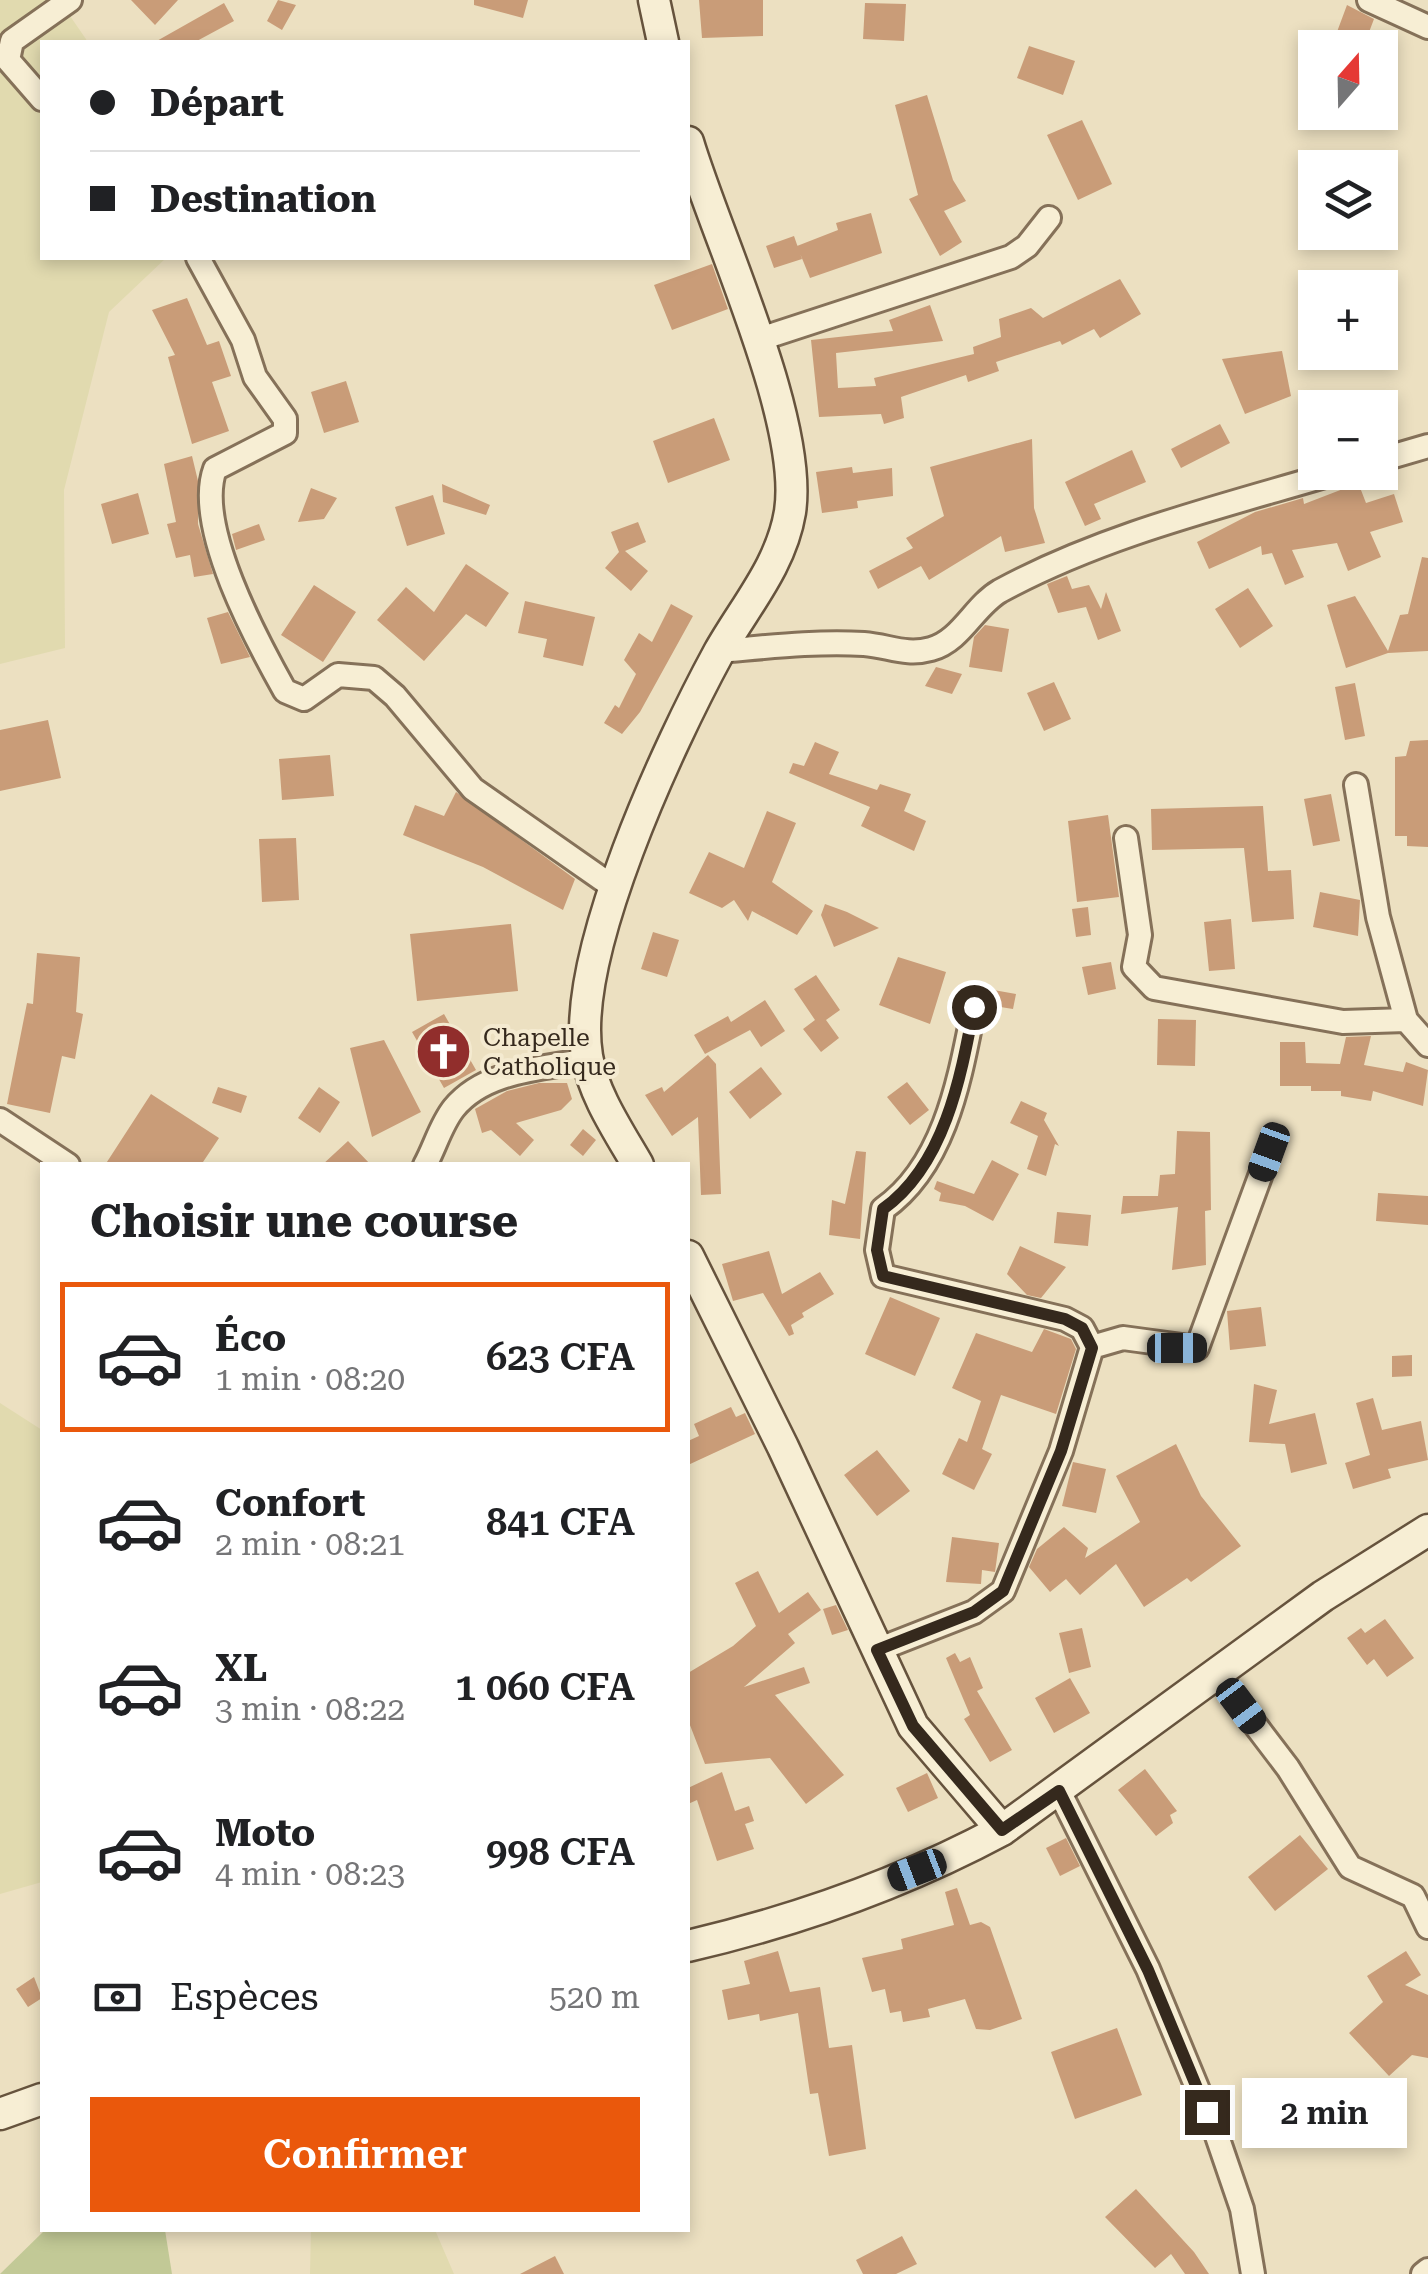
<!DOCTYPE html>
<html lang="fr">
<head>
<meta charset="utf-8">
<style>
  body { margin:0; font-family:"Roboto Serif",serif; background:#f6f6f6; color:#202124; height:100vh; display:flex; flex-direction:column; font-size:38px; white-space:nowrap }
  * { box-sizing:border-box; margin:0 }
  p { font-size:32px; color:#757577 }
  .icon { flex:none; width:55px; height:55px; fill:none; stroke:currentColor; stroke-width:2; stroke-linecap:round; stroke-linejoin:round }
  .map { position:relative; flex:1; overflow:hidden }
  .details { position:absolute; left:40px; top:1162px; width:650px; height:1070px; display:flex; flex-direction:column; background:#fff; border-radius:0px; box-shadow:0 5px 15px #0003 }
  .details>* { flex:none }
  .hud { position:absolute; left:40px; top:40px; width:650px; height:220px; border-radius:0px; box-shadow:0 5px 15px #0003; display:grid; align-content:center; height:220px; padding:0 50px; background:#fff }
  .needle { width:65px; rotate:20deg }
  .fabs { position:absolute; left:1298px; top:30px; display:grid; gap:20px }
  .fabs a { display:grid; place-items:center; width:100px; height:100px; border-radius:0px; background:#fff; box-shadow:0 5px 15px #0003; font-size:50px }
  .end { position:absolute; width:45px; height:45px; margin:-22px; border:12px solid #35291d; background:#fff; box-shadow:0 0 0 5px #fff }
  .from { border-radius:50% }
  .bubble { position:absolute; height:70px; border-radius:0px; background:#fff; box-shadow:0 5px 15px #0003; font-size:32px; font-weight:600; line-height:70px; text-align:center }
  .car { position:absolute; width:30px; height:60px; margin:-30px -15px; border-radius:12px; box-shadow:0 0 8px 2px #0007; background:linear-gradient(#222 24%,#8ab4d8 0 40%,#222 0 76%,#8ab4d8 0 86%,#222 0) }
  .hud b { display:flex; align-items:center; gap:35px; height:95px; font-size:38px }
  .hud b+b { border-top:2px solid #e0e0e0 }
  .hud i { width:25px; height:25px; background:#202124 }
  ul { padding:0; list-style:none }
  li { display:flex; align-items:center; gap:30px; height:150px; margin:0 20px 15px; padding:0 30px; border:5px solid transparent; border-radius:0px }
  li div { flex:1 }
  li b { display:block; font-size:38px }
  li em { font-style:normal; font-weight:600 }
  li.on { border-color:#ea580c }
  li>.icon { width:90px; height:90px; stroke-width:1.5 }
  h2 { padding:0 50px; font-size:45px; line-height:120px }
  .pay { display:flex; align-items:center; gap:25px; height:110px; padding:0 50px; font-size:38px }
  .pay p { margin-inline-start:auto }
  .button { display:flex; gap:20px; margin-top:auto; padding:20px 50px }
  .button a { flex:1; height:115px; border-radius:0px; background:#ea580c; color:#fff; font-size:40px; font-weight:600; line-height:115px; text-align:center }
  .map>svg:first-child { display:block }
  .farmland { fill:#e1daaf }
  .green { fill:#c2c996 }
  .building { fill:#c99c78 }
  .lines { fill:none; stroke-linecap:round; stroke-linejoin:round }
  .street-casing { stroke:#857159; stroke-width:28 }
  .secondary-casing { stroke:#66533d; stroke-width:35 }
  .street { stroke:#f7eed4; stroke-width:22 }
  .secondary { stroke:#f7eed4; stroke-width:30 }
  .route { stroke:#35291d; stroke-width:12 }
  .labels { text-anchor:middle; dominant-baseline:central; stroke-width:8; stroke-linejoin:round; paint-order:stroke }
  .poi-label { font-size:25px; fill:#35291d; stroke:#f4ead0; text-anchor:start }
</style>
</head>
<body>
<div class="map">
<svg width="1428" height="2274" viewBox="0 0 1428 2274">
  <rect width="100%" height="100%" fill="#ece0c1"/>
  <path class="farmland" d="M0,0H59L88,42H42V258H166L109,312L64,490L65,648L0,664Z
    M0,1403L42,1430V1882L0,1894Z
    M311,2230H435L454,2274H310Z"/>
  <path class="green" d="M45,2230H165L172,2274H0Z"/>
  <path class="building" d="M131,0H178L155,25Z
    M278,0L296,5L282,30L267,21Z
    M474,0H528L523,18L474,5Z
    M699,0H763V36L702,38Z
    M224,3L234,21L195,42H155Z
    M865,3L906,4L904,41L863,39Z
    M1347,5L1374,19L1363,48H1331Z
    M1029,46L1075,61L1063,95L1017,78Z
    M927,95L953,180L966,201L944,211L962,242L940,256L909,199L918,195L895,105Z
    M1082,120L1112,184L1078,200L1047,135Z
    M871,213L882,253L810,278L797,246L838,230L836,223Z
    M794,236L802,259L774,268L766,246Z
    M712,264L728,309L672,330L654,285Z
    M1120,279L1141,314L1100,338L1094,329L1062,345L1060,341L996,362L999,371L968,382L966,375L901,397L904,418L884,424L881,414L819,417L811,340L893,331L889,320L930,305L943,341L836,353L838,388L876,386L874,378L974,354L973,347L1001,337L999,319L1031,308L1043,318Z
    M187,298L207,345L219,341L231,376L212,382L229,431L192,444L168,357L175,355L152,310Z
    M1282,351L1291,396L1245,414L1222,359Z
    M346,381L359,422L324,433L311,392Z
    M714,418L730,460L668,483L653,441Z
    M1220,424L1230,443L1181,468L1171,449Z
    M1032,439L1034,508L1045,543L1005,552L1001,536L929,580L921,566L878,589L869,571L913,548L906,538L944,516L930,467Z
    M1132,450L1146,482L1094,504L1101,519L1085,526L1065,482Z
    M192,456L198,481V524L213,574L194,577L190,555L176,558L167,524L176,522L164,464Z
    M852,467L853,473L892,468L893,496L857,501L858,508L822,513L816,472Z
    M1354,472L1366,503L1394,494L1403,522L1370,532L1381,557L1348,571L1337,543L1292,550L1304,577L1285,585L1272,553L1262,555L1261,546L1209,569L1197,542L1255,512L1303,498L1304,504L1343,489Z
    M442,484L490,505L486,515L443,502Z
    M311,488L337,498L324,519L298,522Z
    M138,493L149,534L112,544L101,504Z
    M433,495L445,534L407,546L395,507Z
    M638,522L646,542L625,551L648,571L631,591L605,568L619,552L611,532Z
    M259,524L265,540L236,550L232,534Z
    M1422,557L1428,558V651L1388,653L1346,668L1327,605L1355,596L1388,651L1400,615L1408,614Z
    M466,564L509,593L486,627L466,614L424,661L377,620L406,587L434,612Z
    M1067,576L1072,589L1089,585L1101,609L1106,592L1121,631L1098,640L1086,607L1058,613L1047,584Z
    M314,585L356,612L323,662L281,635Z
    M1248,588L1273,626L1240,648L1215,609Z
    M525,601L595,617L583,666L543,657L547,639L518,633Z
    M671,604L693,616L640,712L622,734L604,723L615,705L619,708L636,674L624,660L639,633L652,642Z
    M228,612L250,657L221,664L207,618Z
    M985,625L1009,629L1002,672L969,667L974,637Z
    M936,667L962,674L952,694L925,686Z
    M1054,682L1071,719L1044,731L1027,693Z
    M1355,683L1365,736L1345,740L1335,687Z
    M48,720L61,778L0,791V730Z
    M1428,740V847L1407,846V836H1395V757L1406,756L1410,741Z
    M815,742L839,752L829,774L877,790L880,784L911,794L904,811L926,821L914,851L861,826L870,807L789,773L793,763L804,766Z
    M330,755L334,796L282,800L279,759Z
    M456,792L575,879L563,910L483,867L403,835L415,805L444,816Z
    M1331,794L1340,841L1313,846L1304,799Z
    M1263,806L1268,871L1291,870L1294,919L1252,922L1244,848L1152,850L1151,809Z
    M767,811L796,823L772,882L813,911L797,935L752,911L748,921L734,900L722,908L689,893L709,852L744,868Z
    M1108,815L1119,897L1077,902L1068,821Z
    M296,838L299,900L262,902L259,839Z
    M1320,892L1360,900L1358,936L1313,927Z
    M825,904L847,912L879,928L834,947L821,915Z
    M1088,907L1091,935L1076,937L1072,909Z
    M1231,919L1235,969L1209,971L1204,922Z
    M511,924L518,991L417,1001L410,934Z
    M653,932L679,940L667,977L641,969Z
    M37,953L80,957L76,1012L83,1014L75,1059L62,1056L50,1113L7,1104L27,1003L33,1004Z
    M898,957L946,972L930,1024L879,1005Z
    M1111,962L1116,989L1088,995L1082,967Z
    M816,975L840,1010L826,1020L839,1038L821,1052L803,1029L815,1020L794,989Z
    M988,989L1016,994L1013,1009L988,1005Z
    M765,1000L785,1031L761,1047L750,1030L705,1054L694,1035L728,1016L731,1022Z
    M444,1014L476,1070L444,1088L412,1032Z
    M1158,1019L1196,1020L1195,1066L1157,1065Z
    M1371,1036L1364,1065L1403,1072L1406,1062L1428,1070L1423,1106L1373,1091L1371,1101L1341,1096V1091H1311V1086H1280V1042H1305L1306,1063L1340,1064L1346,1037Z
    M384,1040L421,1112L372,1137L350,1048Z
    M708,1055L716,1064L721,1194L701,1195L698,1117L672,1136L645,1095L662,1087L664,1092Z
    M761,1067L782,1094L750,1119L729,1092Z
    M907,1082L929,1110L910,1125L887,1097Z
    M539,1083H567L572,1099L561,1110L516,1123L534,1140L520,1156L491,1130L482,1133L475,1109L507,1091Z
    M218,1087L247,1096L241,1113L212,1103Z
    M319,1087L340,1102L320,1133L298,1118Z
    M151,1094L219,1138L201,1165H105Z
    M1021,1101L1047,1113L1044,1120L1059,1146L1055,1144L1046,1176L1027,1169L1038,1136L1010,1123Z
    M583,1129L596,1140L583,1156L570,1145Z
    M1177,1131L1210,1132L1211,1210L1205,1211L1206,1265L1172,1270L1178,1207L1121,1214L1123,1196H1158L1160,1175L1175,1174Z
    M348,1141L371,1165H322Z
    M856,1151L866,1152L860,1239L829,1235L832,1200L845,1204Z
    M992,1160L1019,1174L993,1221L965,1206L939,1201L941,1193L934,1189L937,1181L974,1194Z
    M1378,1193L1428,1196V1225L1376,1221Z
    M1057,1212L1091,1215L1088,1246L1054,1243Z
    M1020,1246L1066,1267L1041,1298L1027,1295L1007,1274Z
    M769,1251L782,1294L820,1272L834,1294L802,1313L804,1317L791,1325L794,1334L789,1336L763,1293L733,1301L722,1264Z
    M890,1297L940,1318L915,1376L865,1354Z
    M1261,1307L1266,1346L1230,1350L1227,1311Z
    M1044,1329L1071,1339L1076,1349L1056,1414L1001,1395L982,1449L992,1454L974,1490L942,1474L959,1438L967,1442L981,1401L952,1388L976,1333L1032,1352Z
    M1412,1355V1376L1392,1377V1356Z
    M1254,1384L1277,1390L1269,1424L1315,1413L1327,1464L1291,1473L1285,1444L1249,1442Z
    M1373,1398L1382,1430L1421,1421L1428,1460L1388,1469L1391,1478L1353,1489L1345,1463L1370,1455L1356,1403Z
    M731,1407L736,1417L745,1413L755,1434L688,1465V1441L699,1436L694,1424Z
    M1176,1444L1201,1496L1241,1546L1191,1582L1187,1578L1144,1607L1116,1564L1080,1595L1066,1579L1050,1592L1029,1567L1037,1549L1064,1527L1088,1548L1085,1558L1140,1522L1116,1476Z
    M877,1450L910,1491L877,1516L844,1475Z
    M1073,1462L1106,1469L1096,1513L1062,1506Z
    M952,1537L999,1543L995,1572L982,1570L981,1584L946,1582Z
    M758,1571L779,1613L808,1592L821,1610L788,1634L795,1643L744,1687L804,1667L810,1683L775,1695L844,1775L806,1804L770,1758L705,1764L688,1720V1673L733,1646L756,1626L735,1583Z
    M836,1605L848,1630L832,1635L823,1609Z
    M1385,1619L1414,1658L1387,1677L1374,1659L1367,1665L1347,1638L1361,1628L1365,1633Z
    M1082,1628L1091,1667L1069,1673L1059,1633Z
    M955,1653L960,1662L970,1657L983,1688L977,1691L1012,1750L990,1762L964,1719L970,1715L946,1658Z
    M1070,1678L1090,1713L1054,1733L1035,1698Z
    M1145,1769L1177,1811L1170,1815L1173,1823L1156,1836L1118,1790Z
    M722,1772L735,1811L749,1806L754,1821L745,1824L754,1849L717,1861L697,1800L688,1804V1788Z
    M927,1773L938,1798L908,1812L896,1788Z
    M1300,1835L1328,1869L1275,1911L1248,1877Z
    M1066,1838L1080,1866L1060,1876L1046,1848Z
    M957,1888L970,1925L981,1922L990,1927L1022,2019L990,2030L976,2029L965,1999L928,2009L930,2017L903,2022L901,2011L890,2013L885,1989L872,1992L862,1958L903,1949L901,1939L954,1925L945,1892Z
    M778,1951L790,1992L820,1987L829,2048L852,2045L866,2149L829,2156L818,2093L810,2094L798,2013L760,2021L759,2014L728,2020L722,1990L750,1984L744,1961Z
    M1406,1951L1421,1975L1405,1985L1428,1995V2058L1412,2055L1389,2076L1349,2033L1383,2002L1367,1976Z
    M34,1977L42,1998L28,2007L16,1989Z
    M1117,2028L1142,2095L1075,2119L1051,2052Z
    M1136,2189L1194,2252L1209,2274H1185L1171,2254L1155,2268L1105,2217Z
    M902,2236L917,2264L896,2274H863L856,2260Z
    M555,2256L564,2274H520Z"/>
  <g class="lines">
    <defs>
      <path id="street" d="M1369,0L1428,27
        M42,99L8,60L12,41L70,0
        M198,258L243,340L255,377L285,419V433L215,469C194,526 257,641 285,691L304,699L338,675L374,678L395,696L473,789L616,889
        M757,340L1011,257L1027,246L1049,218
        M1380,460L1428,446
        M720,651C767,647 816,641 864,644C889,646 906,656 931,649C961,641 974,606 1000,591C1105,534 1224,506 1338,472
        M1356,785L1378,917L1406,1020
        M1126,838L1140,935L1134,967L1154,988L1343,1022L1406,1020L1428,1045
        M974,1007C960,1076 946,1165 883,1209L877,1250L883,1276L1065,1319L1082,1328L1092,1347
        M0,1120L68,1165
        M425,1165C435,1147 441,1124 454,1108C485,1070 542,1069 587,1060
        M877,1650L974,1612L1003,1591L1061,1451L1092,1347L1123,1338L1197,1348L1269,1152
        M1218,1676L1288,1768L1350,1867L1413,1896L1428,1927
        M1059,1791L1148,1969L1217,2136L1242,2209L1253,2274
        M1423,2274L1428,2270"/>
      <path id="secondary" d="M654,0L663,42
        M638,1165C619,1132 593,1094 587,1056C570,955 669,744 719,652C745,606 781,566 790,512C804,420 716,236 688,142
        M688,1256L783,1447L913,1726L1002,1830
        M688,1946C795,1921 905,1882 1002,1830L1323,1596L1428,1530
        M0,2114L42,2099"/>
    </defs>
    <use href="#street" class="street-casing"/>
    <use href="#secondary" class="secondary-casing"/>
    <use href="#street" class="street"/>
    <use href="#secondary" class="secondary"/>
  </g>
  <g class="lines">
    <path class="route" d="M974,1007C961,1076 945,1165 883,1209L877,1250L883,1276L1065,1319L1082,1328L1092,1348L1061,1451L1003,1591L974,1612L877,1650L913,1726L1002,1830L1059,1791L1148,1970L1207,2112"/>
  </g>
  <defs>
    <symbol id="church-disc" viewBox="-11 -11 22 22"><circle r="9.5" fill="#912e2c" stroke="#f4ead0"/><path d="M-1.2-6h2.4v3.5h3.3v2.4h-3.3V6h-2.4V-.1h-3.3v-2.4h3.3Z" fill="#fff"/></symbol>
  </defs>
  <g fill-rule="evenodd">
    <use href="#church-disc" x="412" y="1020" width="63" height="63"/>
  </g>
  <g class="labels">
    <g class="poi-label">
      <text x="483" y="1037">Chapelle<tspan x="483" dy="29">Catholique</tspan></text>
    </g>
  </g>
</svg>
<div class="fabs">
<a><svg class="needle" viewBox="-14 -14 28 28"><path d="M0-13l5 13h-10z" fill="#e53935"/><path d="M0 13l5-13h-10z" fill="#757577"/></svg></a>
<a><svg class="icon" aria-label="layers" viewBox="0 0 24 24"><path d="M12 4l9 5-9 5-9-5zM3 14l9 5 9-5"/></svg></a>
<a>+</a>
<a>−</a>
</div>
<i class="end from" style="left:974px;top:1007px"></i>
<i class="end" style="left:1207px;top:2112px"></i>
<div class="bubble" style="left:1242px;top:2078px;width:165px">2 min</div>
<i class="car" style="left:1269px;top:1152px;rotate:200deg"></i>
<i class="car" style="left:1177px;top:1348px;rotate:90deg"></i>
<i class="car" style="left:1241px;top:1706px;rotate:143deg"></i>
<i class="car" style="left:917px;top:1870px;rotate:249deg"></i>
<div class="hud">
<b><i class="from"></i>Départ</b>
<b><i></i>Destination</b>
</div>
<section class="details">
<h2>Choisir une course</h2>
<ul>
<li class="on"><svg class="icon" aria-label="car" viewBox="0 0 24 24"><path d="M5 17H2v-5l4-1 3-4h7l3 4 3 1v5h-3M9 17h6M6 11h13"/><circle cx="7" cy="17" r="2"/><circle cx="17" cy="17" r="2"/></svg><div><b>Éco</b><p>1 min · 08:20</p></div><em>623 CFA</em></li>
<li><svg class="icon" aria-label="car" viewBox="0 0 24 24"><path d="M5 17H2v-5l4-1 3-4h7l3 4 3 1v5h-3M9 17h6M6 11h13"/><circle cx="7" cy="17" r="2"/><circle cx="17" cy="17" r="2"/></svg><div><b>Confort</b><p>2 min · 08:21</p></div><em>841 CFA</em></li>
<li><svg class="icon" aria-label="car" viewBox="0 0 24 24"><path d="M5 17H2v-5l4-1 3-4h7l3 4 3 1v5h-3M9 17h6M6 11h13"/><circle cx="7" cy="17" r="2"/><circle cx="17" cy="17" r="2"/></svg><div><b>XL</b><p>3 min · 08:22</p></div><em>1 060 CFA</em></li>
<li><svg class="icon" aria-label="car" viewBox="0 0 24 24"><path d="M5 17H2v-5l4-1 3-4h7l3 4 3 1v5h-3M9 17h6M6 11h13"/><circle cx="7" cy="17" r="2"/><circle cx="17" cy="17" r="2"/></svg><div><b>Moto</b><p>4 min · 08:23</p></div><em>998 CFA</em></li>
</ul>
<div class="pay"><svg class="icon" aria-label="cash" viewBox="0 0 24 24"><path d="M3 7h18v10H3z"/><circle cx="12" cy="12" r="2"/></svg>Espèces<p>520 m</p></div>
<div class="button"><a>Confirmer</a></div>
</section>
</div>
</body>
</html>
